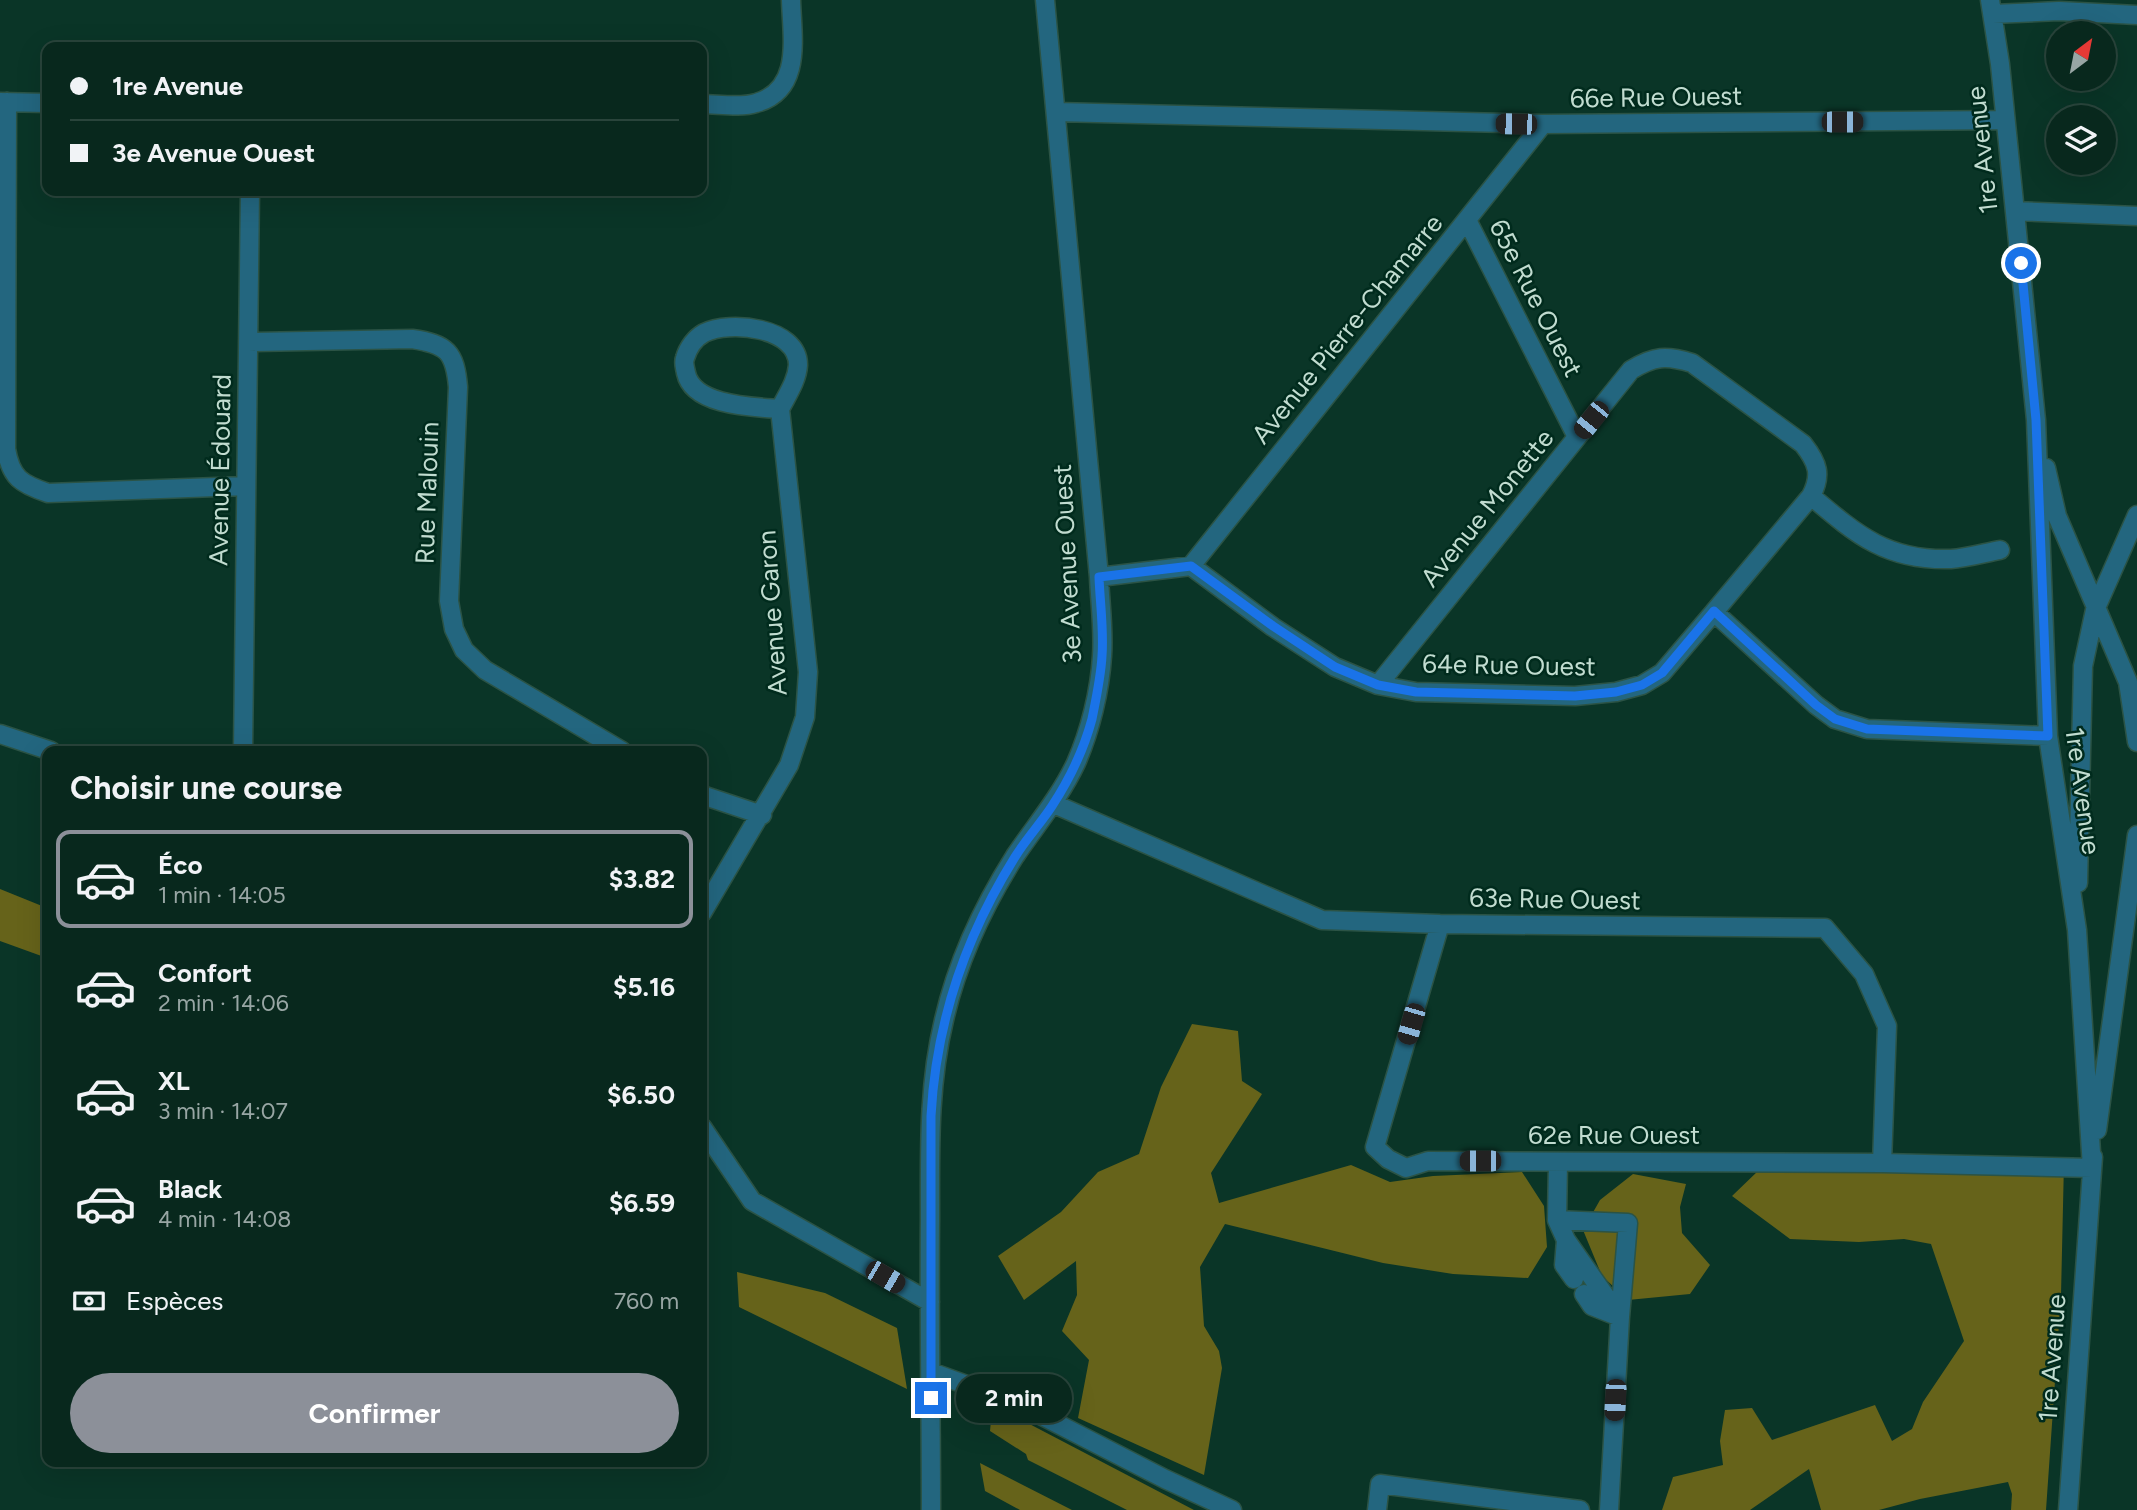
<!DOCTYPE html>
<html lang="fr">
<head>
<meta charset="utf-8">
<style>
  body { margin:0; font-family:Figtree,sans-serif; background:#113026; color:#f1f3f6; height:100vh; display:flex; flex-direction:column; font-size:26px; white-space:nowrap }
  * { box-sizing:border-box; margin:0 }
  p { font-size:23px; color:#98a6a4 }
  .icon { flex:none; width:38px; height:38px; fill:none; stroke:currentColor; stroke-width:2; stroke-linecap:round; stroke-linejoin:round }
  .map { position:relative; flex:1; overflow:hidden }
  .details { position:absolute; left:42px; top:746px; width:665px; height:721px; display:flex; flex-direction:column; background:#08281d; border-radius:14px; box-shadow:0 7px 28px #0002,0 0 0 2px #29443b }
  .details>* { flex:none }
  .hud { position:absolute; left:42px; top:42px; width:665px; height:154px; border-radius:14px; box-shadow:0 7px 28px #0002,0 0 0 2px #29443b; display:grid; align-content:center; height:154px; padding:0 28px; background:#08281d }
  .needle { width:46px; rotate:32deg }
  .controls { position:absolute; left:2046px; top:21px; display:grid; gap:14px }
  .controls a { display:grid; place-items:center; width:70px; height:70px; border-radius:50%; background:#08281d; box-shadow:0 7px 28px #0002,0 0 0 2px #29443b; font-size:35px }
  .end { position:absolute; width:32px; height:32px; margin:-16px; border:9px solid #1a73e8; background:#fff; box-shadow:0 0 0 4px #fff }
  .from { border-radius:50% }
  .bubble { position:absolute; height:49px; border-radius:24px; background:#08281d; box-shadow:0 7px 28px #0002,0 0 0 2px #29443b; font-size:23px; font-weight:700; line-height:49px; text-align:center }
  .car { position:absolute; width:21px; height:42px; margin:-21px -10px; border-radius:9px; box-shadow:0 0 5px 2px #0007; background:linear-gradient(#222 24%,#8ab4d8 0 40%,#222 0 76%,#8ab4d8 0 86%,#222 0) }
  .hud b { display:flex; align-items:center; gap:24px; height:66px; font-size:26px }
  .hud b+b { border-top:2px solid #29443b }
  .hud i { width:18px; height:18px; background:#f1f3f6 }
  ul { padding:0; list-style:none }
  li { display:flex; align-items:center; gap:21px; height:98px; margin:0 14px 10px; padding:0 14px; border:4px solid transparent; border-radius:14px }
  li div { flex:1 }
  li b { display:block; font-size:26px }
  li em { font-style:normal; font-weight:700 }
  li.on { border-color:#8c9099 }
  li>.icon { width:63px; height:63px; stroke-width:1.5 }
  h2 { padding:0 28px; font-size:32px; line-height:84px }
  .pay { display:flex; align-items:center; gap:18px; height:77px; padding:0 28px; font-size:26px }
  .pay p { margin-inline-start:auto }
  .primary-button { display:flex; gap:14px; margin-top:auto; padding:14px 28px }
  .primary-button a { flex:1; height:80px; border-radius:42px; background:#8c9099; color:#fff; font-size:28px; font-weight:700; line-height:80px; text-align:center }
  .map>svg:first-child { display:block }
  .forest { fill:#66631a }
  .lines { fill:none; stroke-linecap:round; stroke-linejoin:round }
  .minor-casing { stroke:#2b5345; stroke-width:21 }
  .minor { stroke:#23667f; stroke-width:18 }
  .route { stroke:#1a73e8; stroke-width:9 }
  .labels { text-anchor:middle; dominant-baseline:central; stroke-width:5; stroke-linejoin:round; paint-order:stroke }
  .street-label { font-size:26px; fill:#c1dcd0; stroke:#002b1d }
</style>
</head>
<body>
<div class="map">
<svg width="2137" height="1510" viewBox="0 0 2137 1510">
  <rect width="100%" height="100%" fill="#0a3527"/>
  <path class="forest" d="M0,889L47,908V958L0,941Z
    M1192,1024L1238,1031L1242,1081L1262,1094L1211,1173L1219,1203L1351,1165L1390,1182L1433,1176L1522,1172L1544,1206L1547,1247L1528,1278L1453,1274L1383,1263L1225,1224L1200,1267L1204,1326L1219,1351L1222,1368L1204,1475L1078,1418L1089,1360L1062,1331L1077,1295L1076,1261L1024,1300L998,1256L1061,1212L1098,1172L1139,1154L1161,1087Z
    M2064,1162L2061,1295L2046,1510H2011L2012,1494L2008,1482L1920,1499L1879,1510H1821L1809,1469L1750,1510H1662L1673,1477L1723,1465L1720,1441L1725,1410L1752,1408L1772,1440L1875,1405L1892,1441L1912,1429L1923,1402L1964,1341L1931,1244L1904,1239L1859,1242L1790,1239L1732,1196L1759,1170Z
    M1633,1174L1686,1184L1680,1207L1682,1233L1710,1265L1690,1294L1628,1300L1602,1276L1583,1230L1600,1200Z
    M737,1272L825,1293L897,1328L907,1389L739,1307Z
    M992,1410L1018,1418L1194,1510H1127L1028,1460L1026,1454L990,1431Z
    M980,1463L1072,1510H1020L985,1491Z"/>
  <g class="lines">
    <defs>
      <path id="minor" d="M1990,0L2000,64L2036,420L2048,736L2077,930L2092,1168
        M1993,14L2059,11L2137,15
        M0,102L47,103
        M7,102L6,449C11,478 21,484 48,493L245,486
        M702,104C718,104 741,108 756,103C803,90 792,37 791,0
        M1056,112L1543,124L2005,120
        M2016,211L2137,216
        M1467,220L1577,437
        M249,342L412,339C447,344 455,352 458,387L449,601L454,629L464,650L485,670L622,751
        M2046,468L2057,516L2128,682L2137,742
        M1811,496C1857,535 1887,561 1951,559C1967,558 1984,553 2000,550
        M1191,566L1543,124
        M1099,577L1191,566L1273,627L1335,667L1378,685L1416,692L1575,696L1616,692L1642,685L1662,673L1714,612L1816,705L1835,719L1867,729L2048,736
        M1378,685L1631,370C1654,356 1666,355 1692,363L1803,444C1818,463 1822,475 1811,496L1714,612
        M0,734L51,751
        M243,751L250,191
        M702,795L762,815
        M1054,804L1322,920L1440,924L1825,928L1864,974L1887,1026L1882,1163
        M2078,883L2083,666L2095,610L2137,515
        M702,913L789,765L805,717L808,672L780,409C787,395 797,381 798,365C798,327 729,320 704,333C695,338 688,348 685,358C683,363 685,367 686,373C693,406 753,407 780,409
        M1440,924L1375,1147L1388,1159L1406,1168L1428,1161L1882,1163L2092,1168
        M702,1127L752,1201L930,1302
        M2097,1130L2137,835
        M1558,1162L1557,1220L1566,1240L1620,1317L1609,1510
        M1557,1220L1628,1223L1620,1317L1592,1306L1584,1294
        M1566,1240L1564,1265L1574,1279
        M931,1372L1019,1404L1165,1479L1232,1510
        M931,1510C931,1413 929,1316 930,1219C930,1152 928,1086 944,1020C957,963 984,905 1015,856C1036,825 1060,797 1076,763C1090,731 1100,691 1102,656C1104,630 1100,603 1099,577L1045,0
        M1377,1510L1380,1484L1580,1510
        M2068,1510L2093,1157"/>
    </defs>
    <use href="#minor" class="minor-casing"/>
    <use href="#minor" class="minor"/>
  </g>
  <g class="lines">
    <path class="route" d="M931,1398V1116C936,1022 965,937 1015,857C1026,839 1041,823 1052,806C1069,780 1084,749 1092,719C1096,699 1101,676 1102,656C1104,630 1100,603 1099,577L1191,566L1273,626L1335,667L1378,685L1416,692L1575,696L1616,692L1642,685L1662,673L1714,611L1816,705L1835,719L1867,729L2048,736L2036,420L2021,263"/>
  </g>
  <g class="labels">
    <g class="street-label">
      <text transform="translate(1656 97) rotate(-1)">66e Rue Ouest</text>
      <text transform="translate(1982 150) rotate(-96)">1re Avenue</text>
      <text transform="translate(1536 298) rotate(63)">65e Rue Ouest</text>
      <text transform="translate(1347 329) rotate(-51)">Avenue Pierre-Chamarre</text>
      <text transform="translate(220 470) rotate(-89)">Avenue Édouard</text>
      <text transform="translate(427 493) rotate(-88)">Rue Malouin</text>
      <text transform="translate(1487 508) rotate(-51)">Avenue Monette</text>
      <text transform="translate(1067 564) rotate(-93)">3e Avenue Ouest</text>
      <text transform="translate(772 613) rotate(-94)">Avenue Garon</text>
      <text transform="translate(1509 665) rotate(1)">64e Rue Ouest</text>
      <text transform="translate(2083 791) rotate(82)">1re Avenue</text>
      <text transform="translate(1555 899) rotate(1)">63e Rue Ouest</text>
      <text x="1614" y="1135">62e Rue Ouest</text>
      <text transform="translate(2052 1358) rotate(-86)">1re Avenue</text>
    </g>
  </g>
</svg>
<div class="controls">
<a><svg class="needle" viewBox="-14 -14 28 28"><path d="M0-13l5 13h-10z" fill="#e53935"/><path d="M0 13l5-13h-10z" fill="#98a6a4"/></svg></a>
<a><svg class="icon" aria-label="layers" viewBox="0 0 24 24"><path d="M12 4l9 5-9 5-9-5zM3 14l9 5 9-5"/></svg></a>
</div>
<i class="end from" style="left:2021px;top:263px"></i>
<i class="end" style="left:931px;top:1398px"></i>
<div class="bubble" style="left:956px;top:1374px;width:116px">2 min</div>
<i class="car" style="left:1842px;top:122px;rotate:90deg"></i>
<i class="car" style="left:1516px;top:124px;rotate:271deg"></i>
<i class="car" style="left:1591px;top:420px;rotate:219deg"></i>
<i class="car" style="left:1411px;top:1024px;rotate:196deg"></i>
<i class="car" style="left:1480px;top:1161px;rotate:270deg"></i>
<i class="car" style="left:885px;top:1277px;rotate:120deg"></i>
<i class="car" style="left:1615px;top:1400px;rotate:183deg"></i>
<div class="hud">
<b><i class="from"></i>1re Avenue</b>
<b><i></i>3e Avenue Ouest</b>
</div>
<section class="details">
<h2>Choisir une course</h2>
<ul>
<li class="on"><svg class="icon" aria-label="car" viewBox="0 0 24 24"><path d="M5 17H2v-5l4-1 3-4h7l3 4 3 1v5h-3M9 17h6M6 11h13"/><circle cx="7" cy="17" r="2"/><circle cx="17" cy="17" r="2"/></svg><div><b>Éco</b><p>1 min · 14:05</p></div><em>$3.82</em></li>
<li><svg class="icon" aria-label="car" viewBox="0 0 24 24"><path d="M5 17H2v-5l4-1 3-4h7l3 4 3 1v5h-3M9 17h6M6 11h13"/><circle cx="7" cy="17" r="2"/><circle cx="17" cy="17" r="2"/></svg><div><b>Confort</b><p>2 min · 14:06</p></div><em>$5.16</em></li>
<li><svg class="icon" aria-label="car" viewBox="0 0 24 24"><path d="M5 17H2v-5l4-1 3-4h7l3 4 3 1v5h-3M9 17h6M6 11h13"/><circle cx="7" cy="17" r="2"/><circle cx="17" cy="17" r="2"/></svg><div><b>XL</b><p>3 min · 14:07</p></div><em>$6.50</em></li>
<li><svg class="icon" aria-label="car" viewBox="0 0 24 24"><path d="M5 17H2v-5l4-1 3-4h7l3 4 3 1v5h-3M9 17h6M6 11h13"/><circle cx="7" cy="17" r="2"/><circle cx="17" cy="17" r="2"/></svg><div><b>Black</b><p>4 min · 14:08</p></div><em>$6.59</em></li>
</ul>
<div class="pay"><svg class="icon" aria-label="cash" viewBox="0 0 24 24"><path d="M3 7h18v10H3z"/><circle cx="12" cy="12" r="2"/></svg>Espèces<p>760 m</p></div>
<div class="primary-button"><a>Confirmer</a></div>
</section>
</div>
</body>
</html>
